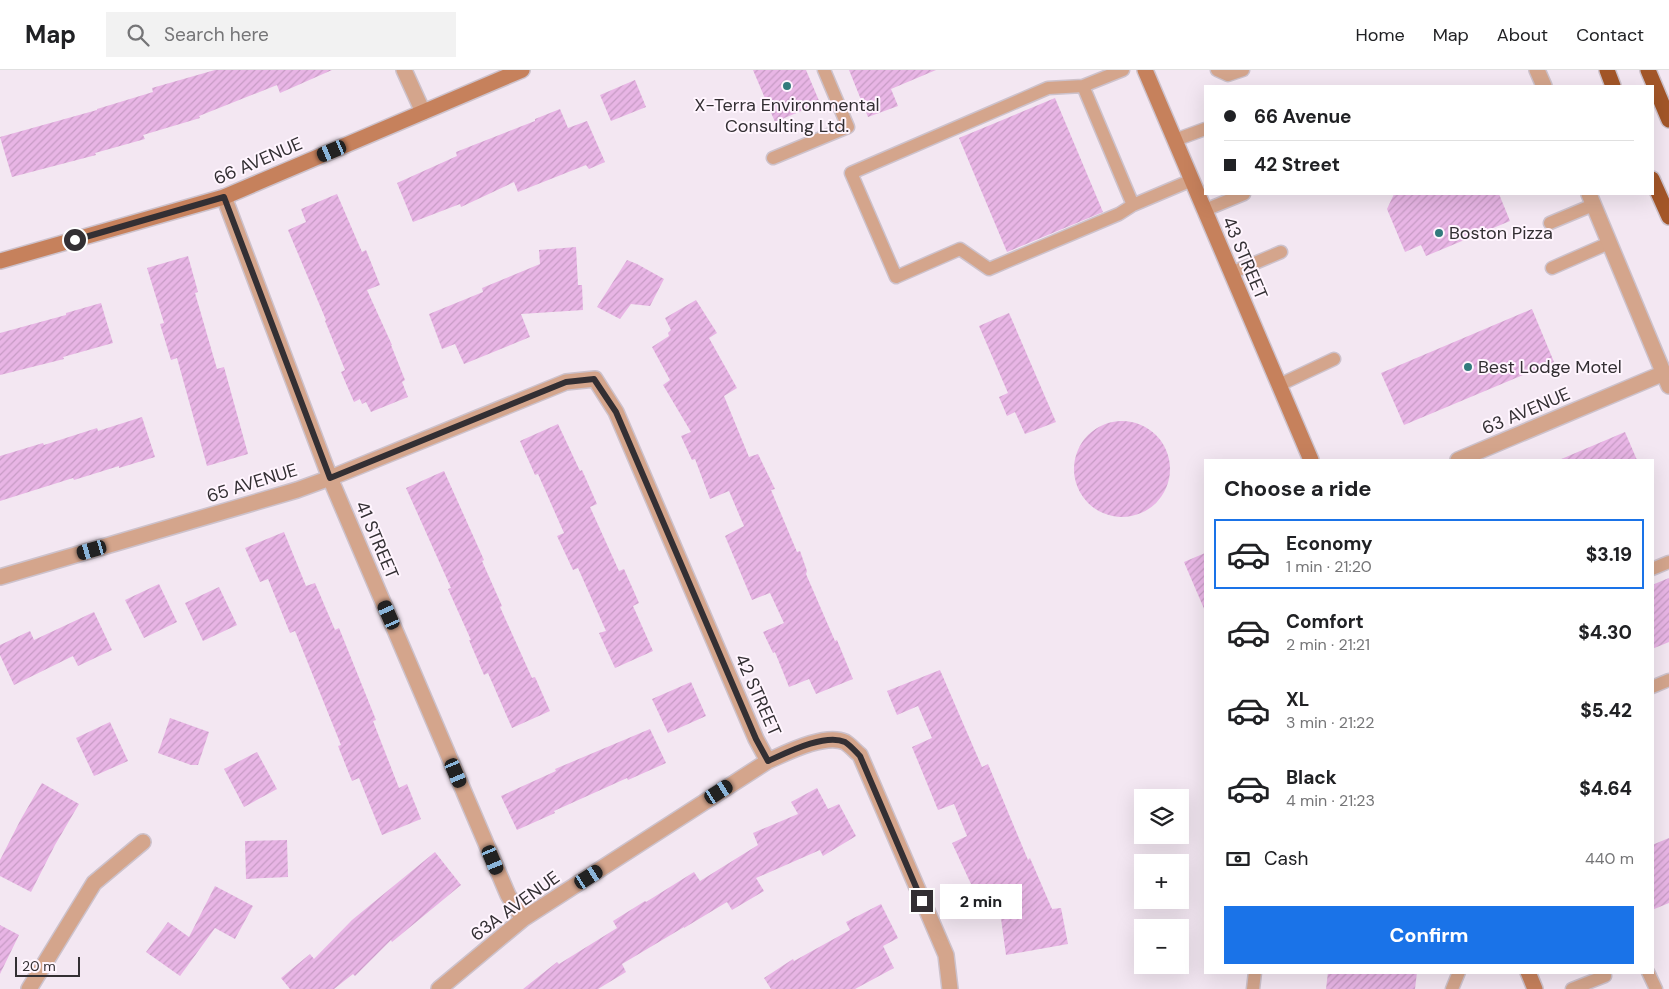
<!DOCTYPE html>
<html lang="en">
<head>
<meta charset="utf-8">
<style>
  body { margin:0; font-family:"DM Sans",sans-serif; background:#f2f2f2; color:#202124; height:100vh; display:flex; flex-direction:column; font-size:19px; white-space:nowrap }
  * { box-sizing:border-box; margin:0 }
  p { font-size:16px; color:#757577 }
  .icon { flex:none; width:28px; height:28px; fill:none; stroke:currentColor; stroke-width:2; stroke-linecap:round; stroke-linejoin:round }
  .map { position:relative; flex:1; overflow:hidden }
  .details { position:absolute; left:1204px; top:389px; width:450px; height:515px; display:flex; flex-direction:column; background:#fff; border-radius:0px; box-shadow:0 5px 20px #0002 }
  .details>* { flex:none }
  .top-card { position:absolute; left:1204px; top:15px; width:450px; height:110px; border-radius:0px; box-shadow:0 5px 20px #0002; display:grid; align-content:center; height:110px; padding:0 20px; background:#fff }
  .fabs { position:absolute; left:1134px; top:719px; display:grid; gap:10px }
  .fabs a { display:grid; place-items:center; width:55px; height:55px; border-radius:0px; background:#fff; box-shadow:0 5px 20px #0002; font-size:25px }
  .scale { position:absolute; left:15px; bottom:12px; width:65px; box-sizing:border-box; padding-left:5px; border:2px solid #332f33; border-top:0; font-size:14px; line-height:18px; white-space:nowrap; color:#332f33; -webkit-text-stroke:4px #fff5fe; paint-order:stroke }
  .end { position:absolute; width:22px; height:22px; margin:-11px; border:6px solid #332f33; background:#fff; box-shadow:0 0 0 2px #fff }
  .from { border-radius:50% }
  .bubble { position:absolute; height:35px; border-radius:0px; background:#fff; box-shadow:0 5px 20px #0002; font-size:16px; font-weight:800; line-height:35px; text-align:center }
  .car { position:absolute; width:15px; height:30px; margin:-15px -8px; border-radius:6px; box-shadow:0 0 4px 1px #0007; background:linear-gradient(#222 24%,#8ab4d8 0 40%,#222 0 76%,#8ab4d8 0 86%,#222 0) }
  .top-card b { display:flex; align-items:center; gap:18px; height:48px; font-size:19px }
  .top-card b+b { border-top:1px solid #e0e0e0 }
  .top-card i { width:12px; height:12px; background:#202124 }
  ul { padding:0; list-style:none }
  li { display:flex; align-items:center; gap:15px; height:70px; margin:0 10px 8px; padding:0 10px; border:2px solid transparent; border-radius:0px }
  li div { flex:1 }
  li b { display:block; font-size:19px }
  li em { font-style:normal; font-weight:800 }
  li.current { border-color:#1a73e8 }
  li>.icon { width:45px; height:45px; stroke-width:1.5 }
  h2 { padding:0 20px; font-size:22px; line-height:60px }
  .pay { display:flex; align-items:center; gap:12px; height:55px; padding:0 20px; font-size:19px }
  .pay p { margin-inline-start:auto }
  .action { display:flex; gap:10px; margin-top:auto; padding:10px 20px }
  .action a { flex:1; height:58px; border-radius:0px; background:#1a73e8; color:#fff; font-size:20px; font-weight:800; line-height:58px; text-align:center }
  header { display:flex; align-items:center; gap:30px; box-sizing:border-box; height:70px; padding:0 25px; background:#fff; border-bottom:1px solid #e0e0e0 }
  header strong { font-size:24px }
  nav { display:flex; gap:28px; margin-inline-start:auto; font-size:18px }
  .search { width:350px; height:45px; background:#f2f2f2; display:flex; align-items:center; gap:12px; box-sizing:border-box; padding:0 18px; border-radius:0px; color:#757577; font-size:19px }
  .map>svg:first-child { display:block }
  .building { fill:url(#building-hatch) }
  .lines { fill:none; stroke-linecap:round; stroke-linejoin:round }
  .lane-casing { stroke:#cdc2cc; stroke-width:15 }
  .street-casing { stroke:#cdc2cc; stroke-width:18 }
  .secondary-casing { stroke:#cdc2cc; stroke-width:18 }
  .highway-casing { stroke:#cdc2cc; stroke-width:18 }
  .lane { stroke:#d4a58c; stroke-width:12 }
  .street { stroke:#d4a58c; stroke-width:15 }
  .secondary { stroke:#c6815c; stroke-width:15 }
  .highway { stroke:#a35628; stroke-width:15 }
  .route { stroke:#332f33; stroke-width:6 }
  .poi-dot { fill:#327b7d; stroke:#fff5fe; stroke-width:2 }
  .labels { text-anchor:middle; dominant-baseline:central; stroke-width:4; stroke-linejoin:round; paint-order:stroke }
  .poi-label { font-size:18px; fill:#332f33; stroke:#fff5fe; text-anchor:start }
  .street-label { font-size:18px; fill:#332f33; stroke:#fff5fe }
</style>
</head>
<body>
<header>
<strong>Map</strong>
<div class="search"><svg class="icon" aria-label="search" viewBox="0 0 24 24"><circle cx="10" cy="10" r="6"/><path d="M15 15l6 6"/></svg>Search here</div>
<nav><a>Home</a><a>Map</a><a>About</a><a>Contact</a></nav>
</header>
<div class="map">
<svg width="1669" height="919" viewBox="0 0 1669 919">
  <defs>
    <pattern id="building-hatch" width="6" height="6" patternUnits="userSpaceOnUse" patternTransform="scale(1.25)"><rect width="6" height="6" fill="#e8b5e5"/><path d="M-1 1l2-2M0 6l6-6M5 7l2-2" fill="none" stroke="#c79cc5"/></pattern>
  </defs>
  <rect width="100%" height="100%" fill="#f3e7f2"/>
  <path class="building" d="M215,0H332L280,23L277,15L199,46L200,48L143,65L145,69L95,83L96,85L12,107L0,67L97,40V39L153,22L152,18Z
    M753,0H806L820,33L775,52Z
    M849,0H936L891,19L898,36L868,47Z
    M635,10L646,37L611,51L600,25Z
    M1055,28L1103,142L1007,182L959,68Z
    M560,39L568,58L587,51L605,92L589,99L586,95L518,122L514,112L461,137L460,134L413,152L397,113L457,86L456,82L535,51V49Z
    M337,124L362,182L366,180L380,215L367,220L392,275H391L405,310L402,312L408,327L371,342L366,332L362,334L360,329L354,332L341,302L345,300L325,251L326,250L288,160L306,152L301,139Z
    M1394,124H1499L1510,151L1426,186L1421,175L1405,182L1387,139Z
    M576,177L578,215H582L583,240L521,244L530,267L464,294L455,274L442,279L429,244L483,222L482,218L540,194L539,180Z
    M188,186L198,222L195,223L217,299L224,297L248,384L207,396L177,288L171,290L160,254L164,253L147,198Z
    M627,190L637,194L664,209L650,236L631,234L620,249L597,237Z
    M696,230L717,263L709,268L737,318L724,326L749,387L758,384L775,419L771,420L797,482L800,481L807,501L806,504L835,571L837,570L853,609L816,624L809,609L789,617L775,582L773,583L763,562L784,553L770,523L752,530L725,466L744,456L729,421L710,429L695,389L692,390L681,366L691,362L663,315L670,310L652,277L669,266L668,263L671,260L665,248Z
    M101,233L113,273L63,287L64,289L0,305V263L66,245V243Z
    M1532,239L1554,292L1404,355L1381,303Z
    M1009,243L1056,352L1025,364L1015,342L1007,346L999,327L1008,323L979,256Z
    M142,347L155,387L119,398V396L74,410L73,408L0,431V386L43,373L44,375L97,358L98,361Z
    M1074 399a48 48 0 1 1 96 0a48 48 0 1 1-96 0Z
    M558,354L580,401L582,400L597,434L590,437L619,501L624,499L639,533L633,536L653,581L615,598L599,563L606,561L578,498L573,500L557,466L564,463L538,404L535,405L520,371Z
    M1625,362L1637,390H1559Z
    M444,401L484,490L482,491L502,536L500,537L532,608L535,607L550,641L512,658L488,603L484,605L469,570H471L448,519L451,518L406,418Z
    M284,462L306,516L315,513L335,560L339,558L376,650L373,651L399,718L407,714L421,749L382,765L359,708L352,711L338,676L341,675L295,561L290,563L268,509L260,512L245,478Z
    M1205,483V541L1184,492Z
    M1669,508V572L1652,579V515Z
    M159,514L177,552L144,568L125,530Z
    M219,517L237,555L203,571L185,533Z
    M94,542L112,580L78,596L73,586L14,615L0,585V575L30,561L34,570Z
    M940,600L982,697L988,694L1028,790L1030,788L1052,839L1061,838L1068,874L1006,885L1000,841L983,848L969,815L971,814L952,773L967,766L954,734L938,740L912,677L932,668L918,636L897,645L887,621Z
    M691,612L706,646L668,663L652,629Z
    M170,648L209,662L198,695H191L158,683Z
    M110,652L128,691L94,706L76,668Z
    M650,659L666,693L628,710L627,708L554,741L555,743L517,760L501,726L556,701L555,699Z
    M257,682L277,719L244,737L224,699Z
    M42,713L79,734L55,775L31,822L0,806V790L21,749Z
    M817,718L828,739L839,734L856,766L823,786L820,780L756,808L764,821L732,840L727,832L684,858V857L622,894L626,902L598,919H523L557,892L559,894L617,858L613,851L645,831L646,832L694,802L700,811L758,775L753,763L798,744L791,732Z
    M1669,768V833L1652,840V775Z
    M287,770L288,807L246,809L245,771Z
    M435,782L461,815L392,872L391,870L355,906L353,904L334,919H290L281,908L310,884L314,889L352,850Z
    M215,816L253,836L235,869L215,858L180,906L146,882L168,852L189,867Z
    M881,834L898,868L883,876L894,898L855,919H771L764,908L793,889L794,891L850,860L846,852Z
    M0,855L19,865L0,904Z
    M1328,902H1417L1415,919H1326Z"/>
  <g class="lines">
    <defs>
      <path id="lane" d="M1123,0L1083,16L1133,135L1192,110
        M1217,0L1228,5L1243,0
        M1083,16L1048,18L851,103L896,207L960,179L989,199L1119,144L1133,135
        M1175,70L1205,59
        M773,88L848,57L824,0
        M1205,140L1244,124
        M1550,153L1593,135
        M1552,198L1609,173
        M1231,203L1281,182
        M1279,315L1334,289
        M1652,499L1669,492
        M1652,617L1669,610
        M1648,902L1656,919
        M1253,919L1255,902
        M1452,919L1459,902
        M1572,919L1605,906"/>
      <path id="street" d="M404,0L423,42
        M1537,0L1544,16
        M1589,124L1669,316
        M224,127L330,408L508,825L523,849
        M1458,390L1664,303
        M0,507L297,420L330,408L566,312L595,309L616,342L756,669L768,691
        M29,919L94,813L143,772
        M439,919L523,849L768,691C786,683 825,663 845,672C850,675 856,682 860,685L946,885L950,919"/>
      <path id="secondary" d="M1145,0L1311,390
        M0,191L224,127L522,0
        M1528,902L1535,919"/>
      <path id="highway" d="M1607,0L1613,16
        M1648,0L1669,50
        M1652,109L1669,147"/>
    </defs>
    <use href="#lane" class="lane-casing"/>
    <use href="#street" class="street-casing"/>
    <use href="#secondary" class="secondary-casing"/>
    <use href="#highway" class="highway-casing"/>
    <use href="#lane" class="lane"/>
    <use href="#street" class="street"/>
    <use href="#secondary" class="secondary"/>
    <use href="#highway" class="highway"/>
  </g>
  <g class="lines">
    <path class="route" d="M75,170L224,127L330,408L566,312L594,309L616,342L756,669L768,691C786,683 825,663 845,672C850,675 856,682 860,686L922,831"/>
  </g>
  <g class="poi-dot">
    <circle cx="787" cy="16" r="5"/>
    <circle cx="1439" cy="163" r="5"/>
    <circle cx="1468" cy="297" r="5"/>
  </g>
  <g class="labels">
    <g class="poi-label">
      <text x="787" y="35" text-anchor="middle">X-Terra Environmental<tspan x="787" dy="21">Consulting Ltd.</tspan></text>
      <text x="1449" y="163">Boston Pizza</text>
      <text x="1478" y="297">Best Lodge Motel</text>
    </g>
    <g class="street-label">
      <text transform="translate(258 91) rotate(-23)">66 AVENUE</text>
      <text transform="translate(1245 188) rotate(67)">43 STREET</text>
      <text transform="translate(1526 341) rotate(-23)">63 AVENUE</text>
      <text transform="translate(252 413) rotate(-17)">65 AVENUE</text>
      <text transform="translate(377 470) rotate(67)">41 STREET</text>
      <text transform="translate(758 625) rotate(66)">42 STREET</text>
      <text transform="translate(515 836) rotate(-36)">63A AVENUE</text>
    </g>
  </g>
</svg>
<div class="fabs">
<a><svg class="icon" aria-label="layers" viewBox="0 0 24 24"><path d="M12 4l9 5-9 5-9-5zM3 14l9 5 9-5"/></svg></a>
<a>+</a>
<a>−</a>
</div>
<div class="scale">20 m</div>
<i class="end from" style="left:75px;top:170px"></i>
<i class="end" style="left:922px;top:831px"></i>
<div class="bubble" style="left:940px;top:814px;width:82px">2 min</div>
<i class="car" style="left:332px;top:81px;rotate:247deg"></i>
<i class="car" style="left:92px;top:480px;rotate:254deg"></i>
<i class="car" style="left:389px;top:545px;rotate:336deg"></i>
<i class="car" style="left:456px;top:703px;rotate:157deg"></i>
<i class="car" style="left:719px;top:722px;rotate:57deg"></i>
<i class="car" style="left:493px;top:790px;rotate:157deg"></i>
<i class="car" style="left:589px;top:807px;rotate:57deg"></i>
<div class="top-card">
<b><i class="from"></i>66 Avenue</b>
<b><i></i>42 Street</b>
</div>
<section class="details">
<h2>Choose a ride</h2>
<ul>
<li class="current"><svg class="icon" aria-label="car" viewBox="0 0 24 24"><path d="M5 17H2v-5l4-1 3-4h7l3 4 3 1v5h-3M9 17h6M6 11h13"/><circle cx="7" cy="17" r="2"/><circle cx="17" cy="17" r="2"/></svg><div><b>Economy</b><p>1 min · 21:20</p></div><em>$3.19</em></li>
<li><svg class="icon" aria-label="car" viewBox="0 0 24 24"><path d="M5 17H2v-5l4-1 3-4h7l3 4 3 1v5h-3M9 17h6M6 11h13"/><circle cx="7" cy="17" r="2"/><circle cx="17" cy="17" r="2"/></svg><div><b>Comfort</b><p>2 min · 21:21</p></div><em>$4.30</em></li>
<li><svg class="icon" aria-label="car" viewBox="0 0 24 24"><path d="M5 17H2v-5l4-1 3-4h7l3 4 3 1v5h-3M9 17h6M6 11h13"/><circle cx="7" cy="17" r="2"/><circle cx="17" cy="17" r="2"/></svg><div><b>XL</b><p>3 min · 21:22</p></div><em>$5.42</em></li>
<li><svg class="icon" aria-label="car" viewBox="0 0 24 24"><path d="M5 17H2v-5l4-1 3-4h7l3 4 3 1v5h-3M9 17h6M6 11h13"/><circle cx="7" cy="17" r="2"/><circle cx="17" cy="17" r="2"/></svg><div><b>Black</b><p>4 min · 21:23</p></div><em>$4.64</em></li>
</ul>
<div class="pay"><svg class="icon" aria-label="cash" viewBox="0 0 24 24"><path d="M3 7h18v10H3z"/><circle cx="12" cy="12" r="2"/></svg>Cash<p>440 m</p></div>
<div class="action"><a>Confirm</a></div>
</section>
</div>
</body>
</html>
